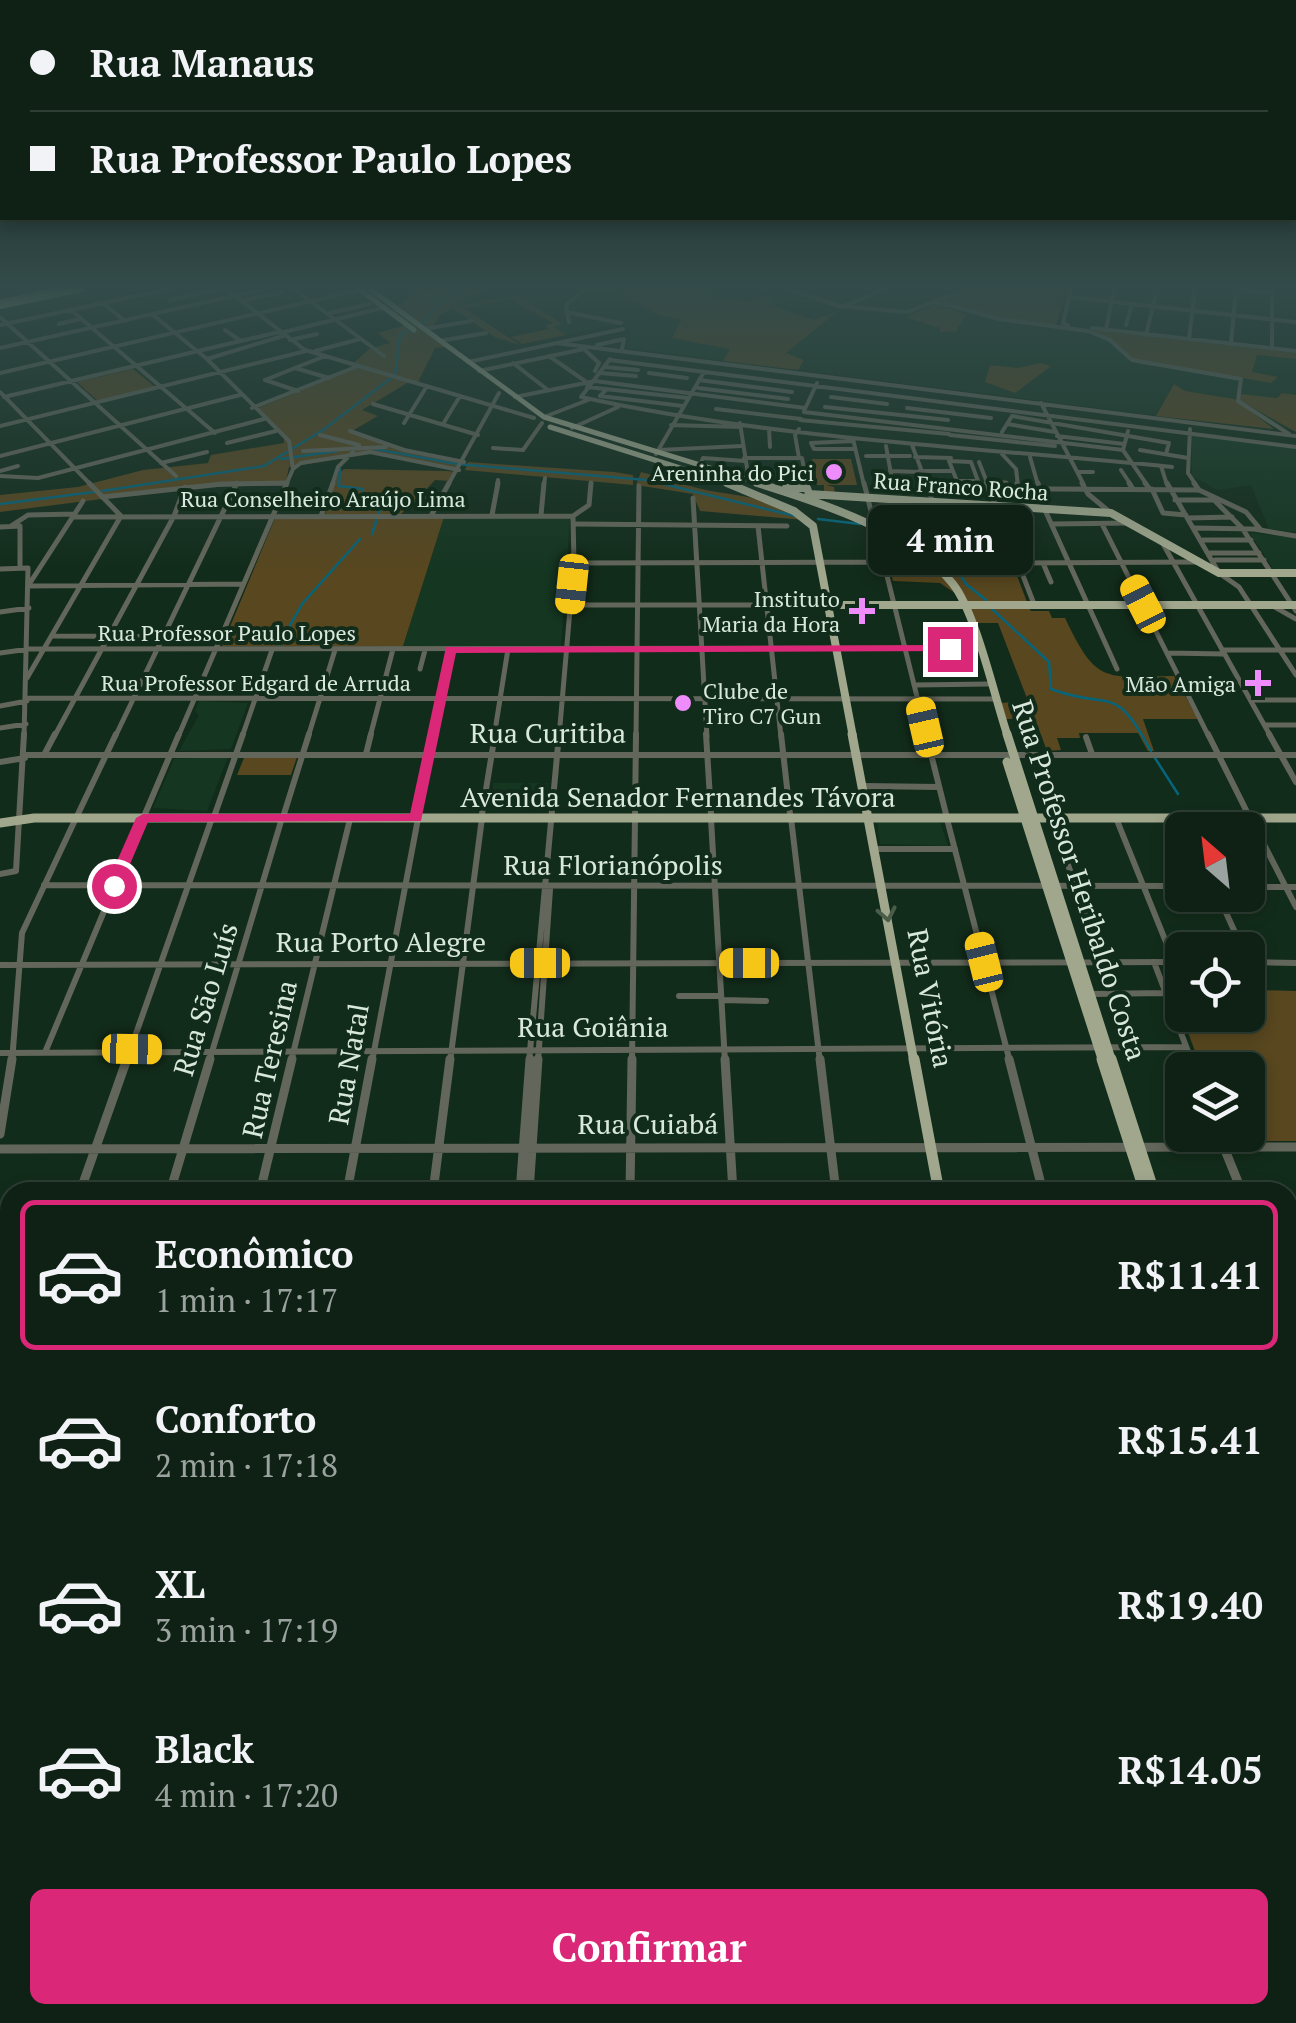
<!DOCTYPE html>
<html lang="pt">
<head>
<meta charset="utf-8">
<style>
  body { margin:0; font-family:"PT Serif",serif; background:#1c2e22; color:#f1f3f6; height:100vh; display:flex; flex-direction:column; font-size:38px; white-space:nowrap }
  * { box-sizing:border-box; margin:0 }
  p { font-size:32px; color:#9ba3a0 }
  .icon { flex:none; width:55px; height:55px; fill:none; stroke:currentColor; stroke-width:2; stroke-linecap:round; stroke-linejoin:round }
  .map { position:relative; flex:1; overflow:hidden }
  .sheet { position:absolute; left:0px; top:1182px; width:1298px; height:842px; display:flex; flex-direction:column; background:#0e2114; border-radius:30px 30px 0 0; box-shadow:0 5px 15px #0003,0 0 0 2px #2e3e34 }
  .sheet>* { flex:none }
  .guide { position:absolute; left:0px; top:0px; width:1298px; height:220px; box-shadow:0 5px 15px #0003,0 0 0 2px #2e3e34; display:grid; align-content:center; height:220px; padding:0 30px; background:#0e2114 }
  .needle { width:65px; rotate:332deg }
  .buttons { position:absolute; left:1165px; top:812px; display:grid; gap:20px }
  .buttons a { display:grid; place-items:center; width:100px; height:100px; border-radius:15px; background:#0e2114; box-shadow:0 5px 15px #0003,0 0 0 2px #2e3e34; font-size:50px }
  .end { position:absolute; width:45px; height:45px; margin:-22px; border:12px solid #db2777; background:#fff; box-shadow:0 0 0 5px #fff }
  .from { border-radius:50% }
  .bubble { position:absolute; height:70px; border-radius:15px; background:#0e2114; box-shadow:0 5px 15px #0003,0 0 0 2px #2e3e34; font-size:32px; font-weight:600; line-height:70px; text-align:center }
  .car { position:absolute; width:30px; height:60px; margin:-30px -15px; border-radius:12px; box-shadow:0 0 8px 2px #0007; background:linear-gradient(#f5c518 24%,#345 0 40%,#f5c518 0 76%,#345 0 86%,#f5c518 0) }
  .guide b { display:flex; align-items:center; gap:35px; height:95px; font-size:38px }
  .guide b+b { border-top:2px solid #2e3e34 }
  .guide i { width:25px; height:25px; background:#f1f3f6 }
  ul { padding:18px 0 0; list-style:none }
  li { display:flex; align-items:center; gap:30px; height:150px; margin:0 20px 15px; padding:0 10px; border:5px solid transparent; border-radius:15px }
  li div { flex:1 }
  li b { display:block; font-size:38px }
  li em { font-style:normal; font-weight:600 }
  li.on { border-color:#db2777 }
  li>.icon { width:90px; height:90px; stroke-width:1.5 }
  .button { display:flex; gap:20px; margin-top:auto; padding:20px 30px }
  .button a { flex:1; height:115px; border-radius:15px; background:#db2777; color:#fff; font-size:40px; font-weight:600; line-height:115px; text-align:center }
  .map>svg:first-child { display:block }
  .built { fill:#153621 }
  .green { fill:#58471f }
  .lines { fill:none; stroke-linecap:round; stroke-linejoin:round }
  .stream-far1 { stroke:#06647b; stroke-width:2.5 }
  .stream { stroke:#06647b; stroke-width:4 }
  .minor-far4 { stroke:#63665a; stroke-width:4 }
  .minor-far3 { stroke:#63665a; stroke-width:5 }
  .minor-far2 { stroke:#63665a; stroke-width:6 }
  .minor-far1 { stroke:#63665a; stroke-width:9 }
  .minor { stroke:#63665a; stroke-width:11 }
  .major-far4 { stroke:#a0a78d; stroke-width:5 }
  .major-far3 { stroke:#a0a78d; stroke-width:8 }
  .major-far2 { stroke:#a0a78d; stroke-width:9 }
  .major-far1 { stroke:#a0a78d; stroke-width:11 }
  .major { stroke:#a0a78d; stroke-width:15 }
  .highway { stroke:#b8c1a1; stroke-width:6 }
  .oneway { stroke:#4b5d49 }
  .route { fill:#db2777 }
  .poi-dot { fill:#ed8cfa; stroke:#122c1b; stroke-width:4 }
  .labels { text-anchor:middle; dominant-baseline:central; stroke-width:8; stroke-linejoin:round; paint-order:stroke }
  .far-poi-label { font-size:22px; fill:#d9e8dd; stroke:#122c1b; text-anchor:end }
  .far-street-label { font-size:22px; fill:#d9e8dd; stroke:#122c1b }
  .street-label { font-size:28px; fill:#d9e8dd; stroke:#122c1b }
</style>
</head>
<body>
<div class="map">
<svg width="1296" height="2023" viewBox="0 0 1296 2023">
  <rect width="100%" height="100%" fill="#122c1b"/>
  <path class="built" d="M480,289H1067L1057,325L1296,353V432L1271,422L1267,423L1274,428L1270,430L626,348L631,330L626,327L618,324L566,335L553,326L560,325L518,295L453,307Z
    M1191,435L1296,448V532L1269,529L1251,485L1218,490L1192,476Z
    M444,517L570,518L561,646H403Z
    M1250,533L1296,538V570H1274Z
    M199,701L248,703L231,749L179,751L199,715L195,711Z
    M228,757L207,811L153,808L174,759Z
    M493,783H548L546,808L493,811Z
    M940,821L948,846L880,844L877,822Z"/>
  <path class="green" d="M408,289H492L469,296L457,306L518,295L562,324L554,327L566,335L522,344L511,337L549,329L545,326L553,323L509,299L464,308L520,345L495,337L452,308L440,315L430,331L446,347L435,348L418,382L354,363L369,349L390,343L378,333L405,325L390,311L408,299Z
    M588,289H712L711,297L748,302L764,296L778,301L771,305L814,320L838,311L786,353L804,360L798,370L723,361L730,349L672,338L682,319L659,315L613,290L580,294Z
    M972,289H1067L1056,325L1005,319L942,302Z
    M937,304L966,315L956,331L940,332V328L905,317Z
    M1082,329L1296,353V359L1257,355L1252,372L1278,377L1271,383L1133,359L1114,343Z
    M1040,363L1051,366L1015,393L985,382L990,365L1018,368Z
    M359,367L409,382L362,410L378,416L352,431L420,453L462,461L456,469L376,453L289,467L286,481L234,482L0,512V495L78,487L143,470L208,463L211,455L284,443V438L256,409Z
    M133,369L155,387L98,401L77,382Z
    M1174,384L1185,391L1234,399L1274,429L1156,416Z
    M1282,393L1296,395V432L1239,400L1241,394L1277,398Z
    M812,459H851L857,485H826L834,487L835,493L824,492V485H817Z
    M468,462L614,472L633,475V485L465,470Z
    M344,469L447,471L456,472L451,481L435,480L421,495L440,497L437,502H414L401,514H325L337,475Z
    M641,472C665,478 691,488 717,492C752,497 772,500 804,520L700,511L693,494L636,485Z
    M444,517L403,646H222L275,518Z
    M878,526H910L955,563L1013,565L1027,602H968L940,583L893,581Z
    M1028,607L1031,611H1049L1052,618H1065C1097,685 1104,677 1174,676L1198,719H1143L1154,751H1148L1138,733H1079L1080,738H1057L1061,750L1047,751L1035,719H1005L1000,703L1028,701L998,623H976L970,608Z
    M297,757L291,775H237L244,758Z
    M1255,990L1296,991V1141H1231L1229,1135H1248V1070H1202L1177,1003H1182V1015H1248L1255,1007Z"/>
  <g class="lines">
    <path class="stream-far1" d="M421,326L442,298L462,289
      M375,449L457,464L647,480L795,516
      M281,459L337,451
      M340,469L339,486L363,489L362,495L382,503L372,534
      M102,491L264,466L323,430L395,375L400,335L409,330
      M0,504L94,492
      M818,519L860,524
      M880,524H928L966,584L986,600
      M991,608L1049,662L1051,689C1112,712 1113,680 1151,751
      M279,645L302,604L360,539
      M1155,758L1178,794"/>
    <path class="stream" d="M1288,1966L1296,1962"/>
    <path class="minor-far4" d="M226,289L305,350L534,418
      M294,289L384,356
      M416,289L430,294L439,289
      M789,289L839,306L907,312L968,289
      M1237,289L1271,293
      M1272,289V349
      M1068,297L1296,322
      M170,300L219,289
      M241,301L282,292
      M937,302L999,319L1088,331L1110,340L1132,360L1241,379L1238,401L1289,434
      M103,303L125,321
      M844,306L886,289
      M71,310L215,433
      M566,312L621,323
      M330,313L370,304
      M153,315L207,359L289,441L293,469
      M0,317L176,476
      M569,322L566,305L585,289
      M59,324L80,319
      M0,325L169,289
      M1068,325L1063,323L1071,289
      M1126,325L1132,304
      M1092,328L1296,351
      M424,329L471,321
      M225,330L241,341
      M1106,330L1114,289
      M280,333L382,308
      M1146,335L1157,289
      M1189,339L1195,289
      M290,340L317,334
      M439,341L486,333
      M556,343L1296,436
      M1231,344L1236,289
      M597,345L624,339L622,349
      M0,348L265,289
      M584,349L599,363L595,371
      M198,351L279,332
      M315,351L360,339
      M549,356L585,381
      M207,359L283,336
      M610,359L581,397C772,439 977,447 1172,467
      M610,360L1296,447
      M468,362L623,329
      M513,363L548,390
      M605,367L638,370
      M295,368L329,378
      M479,371L584,349
      M0,373L359,290
      M600,373L636,376
      M649,373L687,378
      M265,380L325,356
      M265,380L298,391
      M699,380L792,392
      M587,387L688,398
      M698,388L788,399
      M606,390L600,396L683,406
      M0,392L91,485
      M4,397L198,351
      M515,397L595,381L805,408
      M831,397L887,404
      M1041,403L1084,485
      M373,404L478,435
      M825,407L948,420
      M252,408L358,366
      M907,408L991,418
      M716,409L801,419
      M804,411L817,383
      M804,412L1123,450
      M544,417L588,400
      M800,420L949,434
      M404,423L427,386
      M740,423L749,481
      M443,424L460,396
      M1007,424L1055,432
      M671,425L741,427
      M0,426L306,351
      M572,428L618,407
      M769,429L770,447
      M799,429L795,435L799,458
      M1190,429L1188,473L1196,485
      M350,431L404,450L464,462
      M1128,431L1123,450L1147,485
      M1002,432L1012,416L1169,443L1166,454
      M320,435L359,445
      M950,435L1055,446
      M1057,436L1124,444
      M853,439L864,485
      M853,441L811,443L814,449H855
      M227,443L276,431
      M912,445L927,485
      M886,446L893,485
      M493,448L523,450L542,423
      M659,450L741,446
      M1140,450L1188,458
      M303,451L386,447
      M656,454L704,372
      M1002,454L1016,469L1018,485
      M0,456L240,395
      M866,456H910
      M915,457L951,458
      M1030,457L1038,485
      M744,458H802L807,485
      M949,461L971,462L978,481H957Z
      M979,462L988,485
      M161,463L207,452
      M1161,466L1167,485
      M699,467L703,458L745,461
      M293,469L301,463L370,452L459,470
      M1121,470L1131,485
      M0,471L18,466
      M890,471L920,472
      M919,471H953
      M1077,472H1093
      M0,476L38,478L264,419
      M986,483H1006
      M210,485L287,483
      M286,485L293,469
      M332,485L338,467L353,452
      M448,485L499,393
      M497,485L498,480
      M544,485L545,478"/>
    <path class="minor-far3" d="M806,483L807,488
      M864,483L927,737
      M926,483L933,502
      M986,483H1006
      M987,483L1034,604
      M1017,483L1019,497L1043,499
      M1038,483L1040,491
      M1082,483L1088,494L1111,513
      M1129,483L1133,489
      M1145,483L1149,488
      M1167,483L1219,573L1239,587L1296,675
      M1194,483L1199,490
      M876,487L892,483
      M926,488L1199,490L1246,512L1261,530
      M1152,489L1163,513L1186,515
      M102,497L222,484L287,483
      M693,498L707,737
      M1175,500H1214L1242,528L1296,611
      M1044,508L1117,669
      M492,515L498,483
      M541,515L544,483
      M321,516L333,483
      M431,516L449,483
      M573,516L589,505L591,483
      M73,517L573,516
      M1188,518L1232,517
      M576,524L787,526
      M945,524H1001
      M1052,524L1130,523
      M1102,524L1209,737
      M11,526L28,515L75,514
      M758,526L781,737
      M0,527L20,526V566
      M1195,528L1254,529L1296,536
      M1203,540H1251
      M1162,542L1271,737
      M1210,553H1259
      M1215,560H1264
      M574,563L883,562
      M1017,563L1198,562
      M1043,563L1051,582
      M0,569L28,568L24,737
      M28,586L243,584
      M28,586L83,501
      M570,605H828
      M1271,605L1296,619
      M0,612L29,608
      M53,636L222,637
      M1222,650H1296
      M0,653L29,649L973,648
      M1168,653L1224,654
      M420,669L425,650
      M27,678L121,516L89,483
      M915,685L990,684
      M27,698L995,699
      M1252,700H1296
      M0,706L27,701
      M1266,725H1296
      M0,728L26,724
      M54,737L174,516L185,487
      M115,737L237,483
      M178,737L287,483
      M242,737L272,650
      M308,737L335,650
      M370,737L393,649
      M433,737L450,650
      M494,737L508,649
      M559,737L574,563L573,516
      M636,737L639,486"/>
    <path class="minor-far2" d="M706,734L711,814
      M781,734L790,814
      M926,734L946,814
      M1208,734L1248,814
      M1269,734L1296,782
      M1086,737L1092,754
      M366,754L371,734
      M25,755H1296
      M44,755L55,734
      M0,762L25,758
      M863,786L939,787
      M78,814L116,734
      M145,814L179,734
      M215,814L243,734
      M284,814L309,734
      M482,814L495,734
      M791,818L820,1062
      M1116,818L1174,962
      M711,819L725,1062
      M947,819L1010,1062
      M1052,819L1102,962
      M1251,819L1296,907
      M874,849H955
      M0,874L16,871L24,734
      M44,885L1182,886
      M1248,887H1296
      M1218,895L1243,950
      M1154,962L1192,1062
      M1248,962L1296,963
      M0,965L1182,962
      M1091,994L1165,993
      M679,996H721
      M722,1000L766,1001
      M46,1050L143,818
      M0,1053L1186,1047
      M12,1062L22,933L76,818
      M126,1062L212,818
      M209,1062L282,818
      M291,1062L350,819
      M372,1062L434,734
      M450,1062L482,818
      M529,1062L559,734
      M538,1062L550,889L546,886
      M632,1062L636,734"/>
    <path class="minor-far1" d="M725,1059L733,1192
      M820,1059L836,1192
      M1009,1059L1043,1192
      M1191,1059L1195,1070
      M0,1134L12,1059
      M1219,1135L1242,1192
      M0,1149L1296,1147
      M80,1192L127,1059
      M170,1192L210,1059
      M260,1192L292,1059
      M347,1192L372,1059
      M433,1192L450,1059
      M520,1192L530,1059
      M529,1192L538,1059
      M630,1192L632,1059
      M1288,1311L1296,1334
      M0,1380L10,1395
      M1288,1394H1296
      M10,1455V1482"/>
    <path class="minor" d="M10,1479V1507
      M1288,1549H1296
      M0,1676L10,1627
      M1288,1734H1296
      M0,1738L10,1732
      M0,1750L10,1779
      M1288,1873H1296
      M98,2015L102,2023
      M300,2015L306,2023
      M589,2015L598,2023
      M819,2015L829,2023
      M1056,2015L1066,2023
      M23,2023L25,2015
      M681,2023L685,2015
      M1030,2023L1034,2015
      M1243,2023L1246,2015"/>
    <path class="major-far4" d="M359,289L414,330
      M370,289L544,417L765,485
      M0,302L60,289
      M550,427L734,485"/>
    <path class="major-far3" d="M727,483L794,511L813,526L853,737
      M757,483C819,502 912,532 953,584C976,613 995,699 1008,737
      M786,488H807L809,494L1111,513L1219,573H1296
      M828,605H1296"/>
    <path class="major-far2" d="M852,734L914,1062
      M1007,734L1112,1062
      M1007,762L1103,1062
      M0,823L34,818H1296"/>
    <path class="major-far1" d="M914,1059L939,1192
      M1102,1059L1145,1192
      M1111,1059L1154,1192
      M0,1222L10,1230
      M1288,1256H1296
      M1288,1266L1296,1265
      M0,1270L10,1268
      M0,1277L10,1275"/>
    <path class="major" d="M1288,1588L1296,1613
      M1288,1619L1296,1645
      M509,2015L512,2023
      M1113,2015L1116,2023
      M1265,2015L1277,2023"/>
    <path class="highway" d="M0,306L82,289"/>
  </g>
  <defs><path id="oneway-chevron" d="M-2-3.5L2.5 0L-2 3.5" fill="none" stroke-width="1.6" stroke-linecap="round" stroke-linejoin="round" transform="scale(2.5)"/></defs>
  <use class="oneway" href="#oneway-chevron" transform="translate(887 914) rotate(79)"/>
  <linearGradient id="sky" x2="0" y2="1"><stop stop-color="#0a180f"/><stop offset="0.5" stop-color="#334b4a"/><stop offset="1" stop-color="#334b4a" stop-opacity="0"/></linearGradient>
  <rect width="1296" height="573" fill="url(#sky)"/>
  <path class="route" d="M950,645L954,651L456,653L421,821L148,822L119,890L106,886L136,818L143,814H410L446,647Z"/>
  <g class="poi-dot">
    <circle cx="834" cy="472" r="10"/>
    <path d="M857 596h10v10h10v10h-10v10h-10v-10h-10v-10h10z"/>
    <path d="M1253 668h10v10h10v10h-10v10h-10v-10h-10v-10h10z"/>
    <circle cx="683" cy="703" r="10"/>
  </g>
  <g class="labels">
    <g class="far-poi-label">
      <text x="814" y="472">Areninha do Pici</text>
      <text x="840" y="598">Instituto<tspan x="840" dy="25">Maria da Hora</tspan></text>
      <text x="1236" y="683">Mão Amiga</text>
      <text x="703" y="690" text-anchor="start">Clube de<tspan x="703" dy="25">Tiro C7 Gun</tspan></text>
    </g>
    <g class="far-street-label">
      <text transform="translate(961 486) rotate(4)">Rua Franco Rocha</text>
      <text x="323" y="498">Rua Conselheiro Araújo Lima</text>
      <text x="227" y="632">Rua Professor Paulo Lopes</text>
      <text x="256" y="682">Rua Professor Edgard de Arruda</text>
    </g>
    <g class="street-label">
      <text x="548" y="732">Rua Curitiba</text>
      <text x="678" y="796">Avenida Senador Fernandes Távora</text>
      <text x="613" y="864">Rua Florianópolis</text>
      <text transform="translate(1080 880) rotate(72)">Rua Professor Heribaldo Costa</text>
      <text x="381" y="941">Rua Porto Alegre</text>
      <text transform="translate(931 998) rotate(79)">Rua Vitória</text>
      <text transform="translate(205 999) rotate(-73)">Rua São Luís</text>
      <text x="593" y="1026">Rua Goiânia</text>
      <text transform="translate(269 1059) rotate(-77)">Rua Teresina</text>
      <text transform="translate(348 1064) rotate(-80)">Rua Natal</text>
      <text x="648" y="1123">Rua Cuiabá</text>
    </g>
  </g>
</svg>
<div class="buttons">
<a><svg class="needle" viewBox="-14 -14 28 28"><path d="M0-13l5 13h-10z" fill="#e53935"/><path d="M0 13l5-13h-10z" fill="#9ba3a0"/></svg></a>
<a><svg class="icon" aria-label="locate" viewBox="0 0 24 24"><circle cx="12" cy="12" r="6"/><path d="M12 2v4M12 18v4M2 12h4M18 12h4"/></svg></a>
<a><svg class="icon" aria-label="layers" viewBox="0 0 24 24"><path d="M12 4l9 5-9 5-9-5zM3 14l9 5 9-5"/></svg></a>
</div>
<i class="end from" style="left:114px;top:886px"></i>
<i class="end" style="left:950px;top:649px"></i>
<div class="bubble" style="left:868px;top:505px;width:165px">4 min</div>
<i class="car" style="left:572px;top:584px;rotate:186deg"></i>
<i class="car" style="left:1143px;top:604px;rotate:333deg"></i>
<i class="car" style="left:925px;top:727px;rotate:347deg"></i>
<i class="car" style="left:984px;top:962px;rotate:346deg"></i>
<i class="car" style="left:540px;top:963px;rotate:270deg"></i>
<i class="car" style="left:749px;top:963px;rotate:270deg"></i>
<i class="car" style="left:132px;top:1049px;rotate:91deg"></i>
<div class="guide">
<b><i class="from"></i>Rua Manaus</b>
<b><i></i>Rua Professor Paulo Lopes</b>
</div>
<section class="sheet">
<ul>
<li class="on"><svg class="icon" aria-label="car" viewBox="0 0 24 24"><path d="M5 17H2v-5l4-1 3-4h7l3 4 3 1v5h-3M9 17h6M6 11h13"/><circle cx="7" cy="17" r="2"/><circle cx="17" cy="17" r="2"/></svg><div><b>Econômico</b><p>1 min · 17:17</p></div><em>R$11.41</em></li>
<li><svg class="icon" aria-label="car" viewBox="0 0 24 24"><path d="M5 17H2v-5l4-1 3-4h7l3 4 3 1v5h-3M9 17h6M6 11h13"/><circle cx="7" cy="17" r="2"/><circle cx="17" cy="17" r="2"/></svg><div><b>Conforto</b><p>2 min · 17:18</p></div><em>R$15.41</em></li>
<li><svg class="icon" aria-label="car" viewBox="0 0 24 24"><path d="M5 17H2v-5l4-1 3-4h7l3 4 3 1v5h-3M9 17h6M6 11h13"/><circle cx="7" cy="17" r="2"/><circle cx="17" cy="17" r="2"/></svg><div><b>XL</b><p>3 min · 17:19</p></div><em>R$19.40</em></li>
<li><svg class="icon" aria-label="car" viewBox="0 0 24 24"><path d="M5 17H2v-5l4-1 3-4h7l3 4 3 1v5h-3M9 17h6M6 11h13"/><circle cx="7" cy="17" r="2"/><circle cx="17" cy="17" r="2"/></svg><div><b>Black</b><p>4 min · 17:20</p></div><em>R$14.05</em></li>
</ul>
<div class="button"><a>Confirmar</a></div>
</section>
</div>
</body>
</html>
